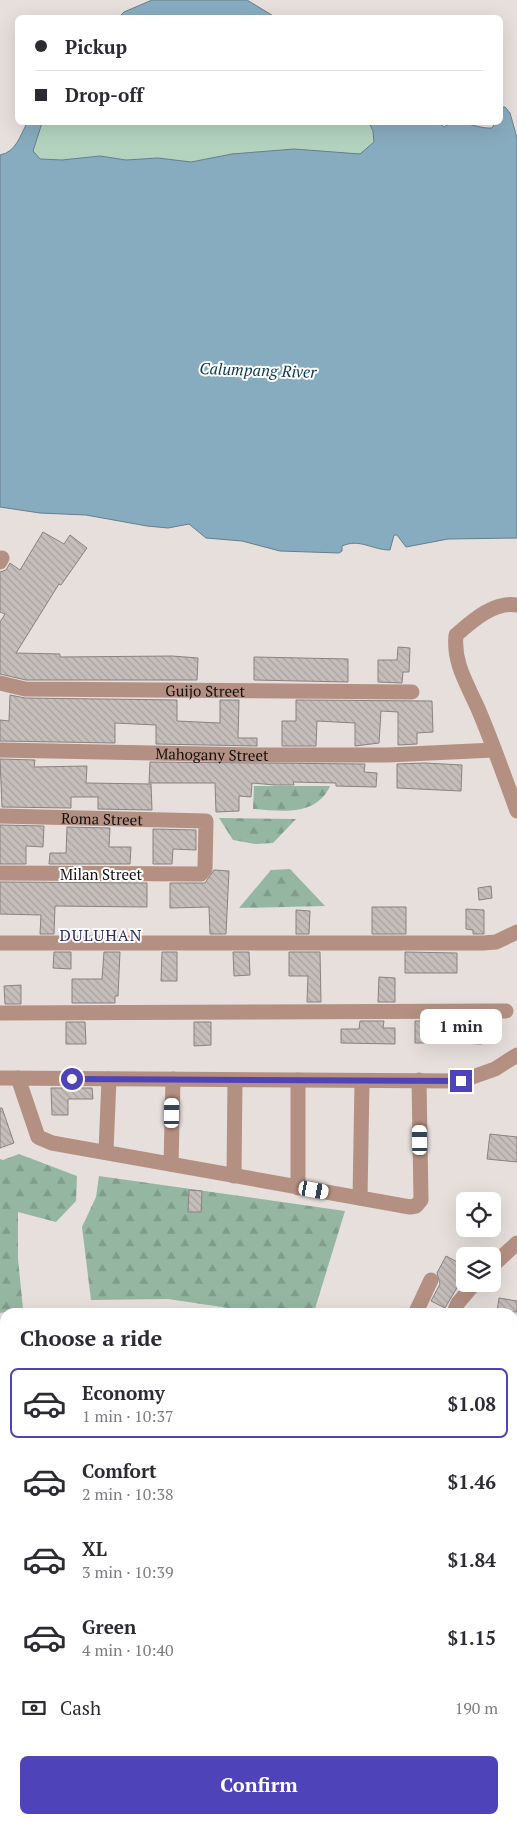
<!DOCTYPE html>
<html lang="en">
<head>
<meta charset="utf-8">
<style>
  body { margin:0; font-family:"PT Serif",serif; background:#f2f2f3; color:#2b2b33; height:100vh; display:flex; flex-direction:column; font-size:19px; white-space:nowrap }
  * { box-sizing:border-box; margin:0 }
  p { font-size:16px; color:#7c7c81 }
  .icon { flex:none; width:28px; height:28px; fill:none; stroke:currentColor; stroke-width:2; stroke-linecap:round; stroke-linejoin:round }
  .map { position:relative; flex:1; overflow:hidden }
  .details { position:absolute; left:0px; top:1308px; width:518px; height:516px; display:flex; flex-direction:column; background:#fff; border-radius:15px 15px 0 0; box-shadow:0 5px 20px #0002 }
  .details>* { flex:none }
  .hud { position:absolute; left:15px; top:15px; width:488px; height:110px; border-radius:8px; box-shadow:0 5px 20px #0002; display:grid; align-content:center; height:110px; padding:0 20px; background:#fff }
  .fabs { position:absolute; left:456px; top:1192px; display:grid; gap:10px }
  .fabs a { display:grid; place-items:center; width:45px; height:45px; border-radius:8px; background:#fff; box-shadow:0 5px 20px #0002; font-size:25px }
  .end { position:absolute; width:22px; height:22px; margin:-11px; border:6px solid #4f43ba; background:#fff; box-shadow:0 0 0 2px #fff }
  .from { border-radius:50% }
  .bubble { position:absolute; height:35px; border-radius:8px; background:#fff; box-shadow:0 5px 20px #0002; font-size:16px; font-weight:700; line-height:35px; text-align:center }
  .car { position:absolute; width:15px; height:30px; margin:-15px -8px; border-radius:6px; box-shadow:0 0 4px 1px #0007; background:linear-gradient(#fff 24%,#345 0 40%,#fff 0 76%,#345 0 86%,#fff 0) }
  .hud b { display:flex; align-items:center; gap:18px; height:48px; font-size:19px }
  .hud b+b { border-top:1px solid #e1e1e2 }
  .hud i { width:12px; height:12px; background:#2b2b33 }
  ul { padding:0; list-style:none }
  li { display:flex; align-items:center; gap:15px; height:70px; margin:0 10px 8px; padding:0 10px; border:2px solid transparent; border-radius:8px }
  li div { flex:1 }
  li b { display:block; font-size:19px }
  li em { font-style:normal; font-weight:700 }
  li.current { border-color:#4f43ba }
  li>.icon { width:45px; height:45px; stroke-width:1.5 }
  h2 { padding:0 20px; font-size:22px; line-height:60px }
  .pay { display:flex; align-items:center; gap:12px; height:55px; padding:0 20px; font-size:19px }
  .pay p { margin-inline-start:auto }
  .cta { display:flex; gap:10px; margin-top:auto; padding:10px 20px }
  .cta a { flex:1; height:58px; border-radius:8px; background:#4f43ba; color:#fff; font-size:20px; font-weight:700; line-height:58px; text-align:center }
  .map>svg:first-child { display:block }
  .built { fill:#e0d1cb }
  .green { fill:#b3d3bf }
  .forest { fill:url(#forest-firs) }
  .water { fill:#88acbf; stroke:#657e8a }
  .building { fill:url(#building-back-hatch); stroke:#898280 }
  .lines { fill:none; stroke-linecap:round; stroke-linejoin:round }
  .minor-tunnel { stroke:#c6c0bd; stroke-width:15; stroke-dasharray:15 8; stroke-linecap:butt }
  .minor { stroke:#b49082; stroke-width:15 }
  .route { stroke:#4f43ba; stroke-width:6 }
  .labels { text-anchor:middle; dominant-baseline:central; stroke-width:4; stroke-linejoin:round; paint-order:stroke }
  .street-label { font-size:15px; fill:#131110; stroke:#fff }
  .water-label { font-size:16px; font-style:italic; fill:#073a4f; stroke:#fff }
  .neighbourhood-label { font-size:16px; letter-spacing:1px; fill:#2d2b65; stroke:#fff }
</style>
</head>
<body>
<div class="map">
<svg width="517" height="1823" viewBox="0 0 517 1823">
  <defs>
    <pattern id="forest-firs" width="22" height="20" patternUnits="userSpaceOnUse" patternTransform="scale(1.25)"><rect width="22" height="20" fill="#95b7a2"/><path d="M5 1l3.5 6h-7zM16 11l3.5 6h-7z" fill="#809c8a"/></pattern>
    <pattern id="building-back-hatch" width="6" height="6" patternUnits="userSpaceOnUse" patternTransform="scale(1.25)"><rect width="6" height="6" fill="#c5bebb"/><path d="M-1 5l2 2M0 0l6 6M5-1l2 2" fill="none" stroke="#a8a2a0"/></pattern>
  </defs>
  <rect width="100%" height="100%" fill="#e6dfdc"/>
  <path class="built" d="M5,1339V1819H179L185,1823H0V1340Z"/>
  <path class="green" d="M368,122L373,131L374,142L360,154L294,149L232,154L190,162L158,158L126,160L100,156L62,160L40,159L33,151L42,123Z"/>
  <path class="forest" d="M254,786H330C316,817 281,811 253,809Z
    M219,818L296,819L273,843L255,844L233,840Z
    M290,869L325,906L239,908L271,870Z
    M19,1154L77,1176L76,1201L56,1222L18,1212V1259L23,1309L0,1313V1159L3,1160Z
    M99,1176L345,1211L314,1312H255L168,1299L91,1300L82,1227L96,1197Z"/>
  <path class="water" d="M152,0H247L275,17H119L124,12Z
    M500,107H505L510,113L517,138V538L448,539L406,547L397,535H394L390,550C372,550 360,538 342,546V551L339,553L280,551L242,541L206,538L189,524L168,528L147,526L86,515L40,513L0,507V155C16,152 20,136 27,123H42L33,151L40,159L62,160L100,156L126,160L158,158L191,162L232,154L294,149L360,154L374,142L373,131L369,123H440L444,127C459,116 474,129 492,128L495,123L500,122Z
    M517,1661V1716L513,1718V1664Z
    M292,1819H384L380,1823H287Z"/>
  <path class="building" d="M43,532L64,544L70,535L87,548L61,585L59,584L16,653L60,654V657L172,656L198,658L197,680H26L0,674V622L5,614L0,612V572L6,570L10,563L20,570Z
    M398,647L410,648L409,672H403L402,683L378,682V660H397Z
    M254,657L348,659V682L254,680Z
    M10,695L25,698L177,700V721L220,723V700H239L238,738H257V746L156,744V725L115,723V743L0,741V720L9,721Z
    M296,700L432,701L433,732L417,733V744L398,745V712L381,711L379,743L355,746V723L317,721L316,746H282V721H296Z
    M0,759L35,760L34,767L87,766L86,783L151,784L152,810L98,809V797H71V808L2,807Z
    M150,762L365,764L364,772L377,773L376,787L336,786V783L293,782L294,785H275L252,783L251,797L239,796V811L216,812L215,783H149Z
    M425,763L462,765L461,791L397,788V764Z
    M0,825L44,826L43,847L26,846V864H0Z
    M67,827L110,828L109,847H131L130,864H49L50,853H66Z
    M153,829L196,830V850L173,849L172,864H153Z
    M214,870L229,871L226,934H210L209,907L170,908V883H205Z
    M0,882L147,883V907L55,906L54,934H40L41,915L0,914Z
    M491,886L492,898L479,900L478,888Z
    M372,907H406V934H372Z
    M466,909L484,910V934H473V930L466,929Z
    M296,910L310,911L309,934H296Z
    M54,952H71V969L53,968Z
    M104,952H120L118,996H115V1003H72V979H102Z
    M162,952H177V981H161Z
    M233,952H249L250,975L234,976Z
    M289,952H320L321,1002H307L308,976H289Z
    M405,952L457,953V973H405Z
    M379,977L395,978V1002H378Z
    M21,985V1004H5L4,986Z
    M482,1020V1044L459,1043L460,1021Z
    M360,1021H384L383,1028H395V1044L341,1043V1029H359Z
    M415,1021H434V1043H415Z
    M66,1022H85L86,1044H66Z
    M194,1022H211V1045L194,1046Z
    M51,1088H92L93,1099H68V1115H52Z
    M0,1108H2L14,1143L0,1148Z
    M490,1134L517,1137V1162L487,1159Z
    M189,1190L202,1191L201,1212H188Z
    M446,1256L465,1266V1274L445,1308L431,1301L440,1284L437,1273Z
    M499,1298L517,1301V1312H497Z"/>
  <g class="lines">
    <path class="minor-tunnel" d="M0,1609L5,1607"/>
    <g class="minor">
      <path d="M0,562L2,558"/>
      <path d="M517,605C494,601 472,621 456,635C453,664 468,685 479,711C493,744 505,778 517,811"/>
      <path id="s1" d="M0,683L25,689L412,692"/>
      <path id="s2" d="M0,750L255,755H388L494,750"/>
      <path id="s3" d="M0,816L206,821L205,869L201,874L0,873"/>
      <path d="M0,943H483L496,942L517,932"/>
      <path d="M0,1013L506,1011"/>
      <path d="M0,1078L461,1081L495,1069L517,1055"/>
      <path d="M18,1078L38,1137L52,1143L410,1207L416,1206L421,1200L419,1080"/>
      <path d="M106,1151L109,1079"/>
      <path d="M171,1164L173,1079"/>
      <path d="M234,1176L235,1080"/>
      <path d="M298,1188V1080"/>
      <path d="M360,1198L362,1082"/>
      <path d="M492,1266L517,1243"/>
      <path d="M416,1312L431,1280"/>
      <path d="M454,1312L458,1303L474,1284"/>
      <path d="M0,1330L5,1329"/>
      <path d="M512,1387L517,1388"/>
      <path d="M0,1400L5,1415"/>
      <path d="M0,1479L5,1478"/>
      <path d="M0,1705L5,1703"/>
      <path d="M512,1801L517,1796"/>
      <path d="M512,1814L517,1820"/>
      <path d="M108,1819V1823"/>
      <path d="M182,1823L184,1819"/>
      <path d="M234,1823L236,1819"/>
      <path d="M491,1823L495,1819"/>
    </g>
  </g>
  <g class="lines">
    <path class="route" d="M72,1079L461,1081"/>
  </g>
  <g class="labels">
    <g class="street-label">
      <text stroke="none"><textPath href="#s1" startOffset="206">Guijo Street</textPath></text>
      <text stroke="none"><textPath href="#s2" startOffset="212">Mahogany Street</textPath></text>
      <text stroke="none"><textPath href="#s3" startOffset="102">Roma Street</textPath></text>
      <text x="101" y="874">Milan Street</text>
    </g>
    <g class="water-label">
      <text transform="translate(258 370) rotate(2)">Calumpang River</text>
    </g>
    <g class="neighbourhood-label">
      <text x="101" y="935">DULUHAN</text>
    </g>
  </g>
</svg>
<div class="fabs">
<a><svg class="icon" aria-label="locate" viewBox="0 0 24 24"><circle cx="12" cy="12" r="6"/><path d="M12 2v4M12 18v4M2 12h4M18 12h4"/></svg></a>
<a><svg class="icon" aria-label="layers" viewBox="0 0 24 24"><path d="M12 4l9 5-9 5-9-5zM3 14l9 5 9-5"/></svg></a>
</div>
<i class="end from" style="left:72px;top:1079px"></i>
<i class="end" style="left:461px;top:1081px"></i>
<div class="bubble" style="left:420px;top:1009px;width:82px">1 min</div>
<i class="car" style="left:172px;top:1113px;rotate:1deg"></i>
<i class="car" style="left:420px;top:1140px;rotate:359deg"></i>
<i class="car" style="left:314px;top:1190px;rotate:100deg"></i>
<div class="hud">
<b><i class="from"></i>Pickup</b>
<b><i></i>Drop-off</b>
</div>
<section class="details">
<h2>Choose a ride</h2>
<ul>
<li class="current"><svg class="icon" aria-label="car" viewBox="0 0 24 24"><path d="M5 17H2v-5l4-1 3-4h7l3 4 3 1v5h-3M9 17h6M6 11h13"/><circle cx="7" cy="17" r="2"/><circle cx="17" cy="17" r="2"/></svg><div><b>Economy</b><p>1 min · 10:37</p></div><em>$1.08</em></li>
<li><svg class="icon" aria-label="car" viewBox="0 0 24 24"><path d="M5 17H2v-5l4-1 3-4h7l3 4 3 1v5h-3M9 17h6M6 11h13"/><circle cx="7" cy="17" r="2"/><circle cx="17" cy="17" r="2"/></svg><div><b>Comfort</b><p>2 min · 10:38</p></div><em>$1.46</em></li>
<li><svg class="icon" aria-label="car" viewBox="0 0 24 24"><path d="M5 17H2v-5l4-1 3-4h7l3 4 3 1v5h-3M9 17h6M6 11h13"/><circle cx="7" cy="17" r="2"/><circle cx="17" cy="17" r="2"/></svg><div><b>XL</b><p>3 min · 10:39</p></div><em>$1.84</em></li>
<li><svg class="icon" aria-label="car" viewBox="0 0 24 24"><path d="M5 17H2v-5l4-1 3-4h7l3 4 3 1v5h-3M9 17h6M6 11h13"/><circle cx="7" cy="17" r="2"/><circle cx="17" cy="17" r="2"/></svg><div><b>Green</b><p>4 min · 10:40</p></div><em>$1.15</em></li>
</ul>
<div class="pay"><svg class="icon" aria-label="cash" viewBox="0 0 24 24"><path d="M3 7h18v10H3z"/><circle cx="12" cy="12" r="2"/></svg>Cash<p>190 m</p></div>
<div class="cta"><a>Confirm</a></div>
</section>
</div>
</body>
</html>
